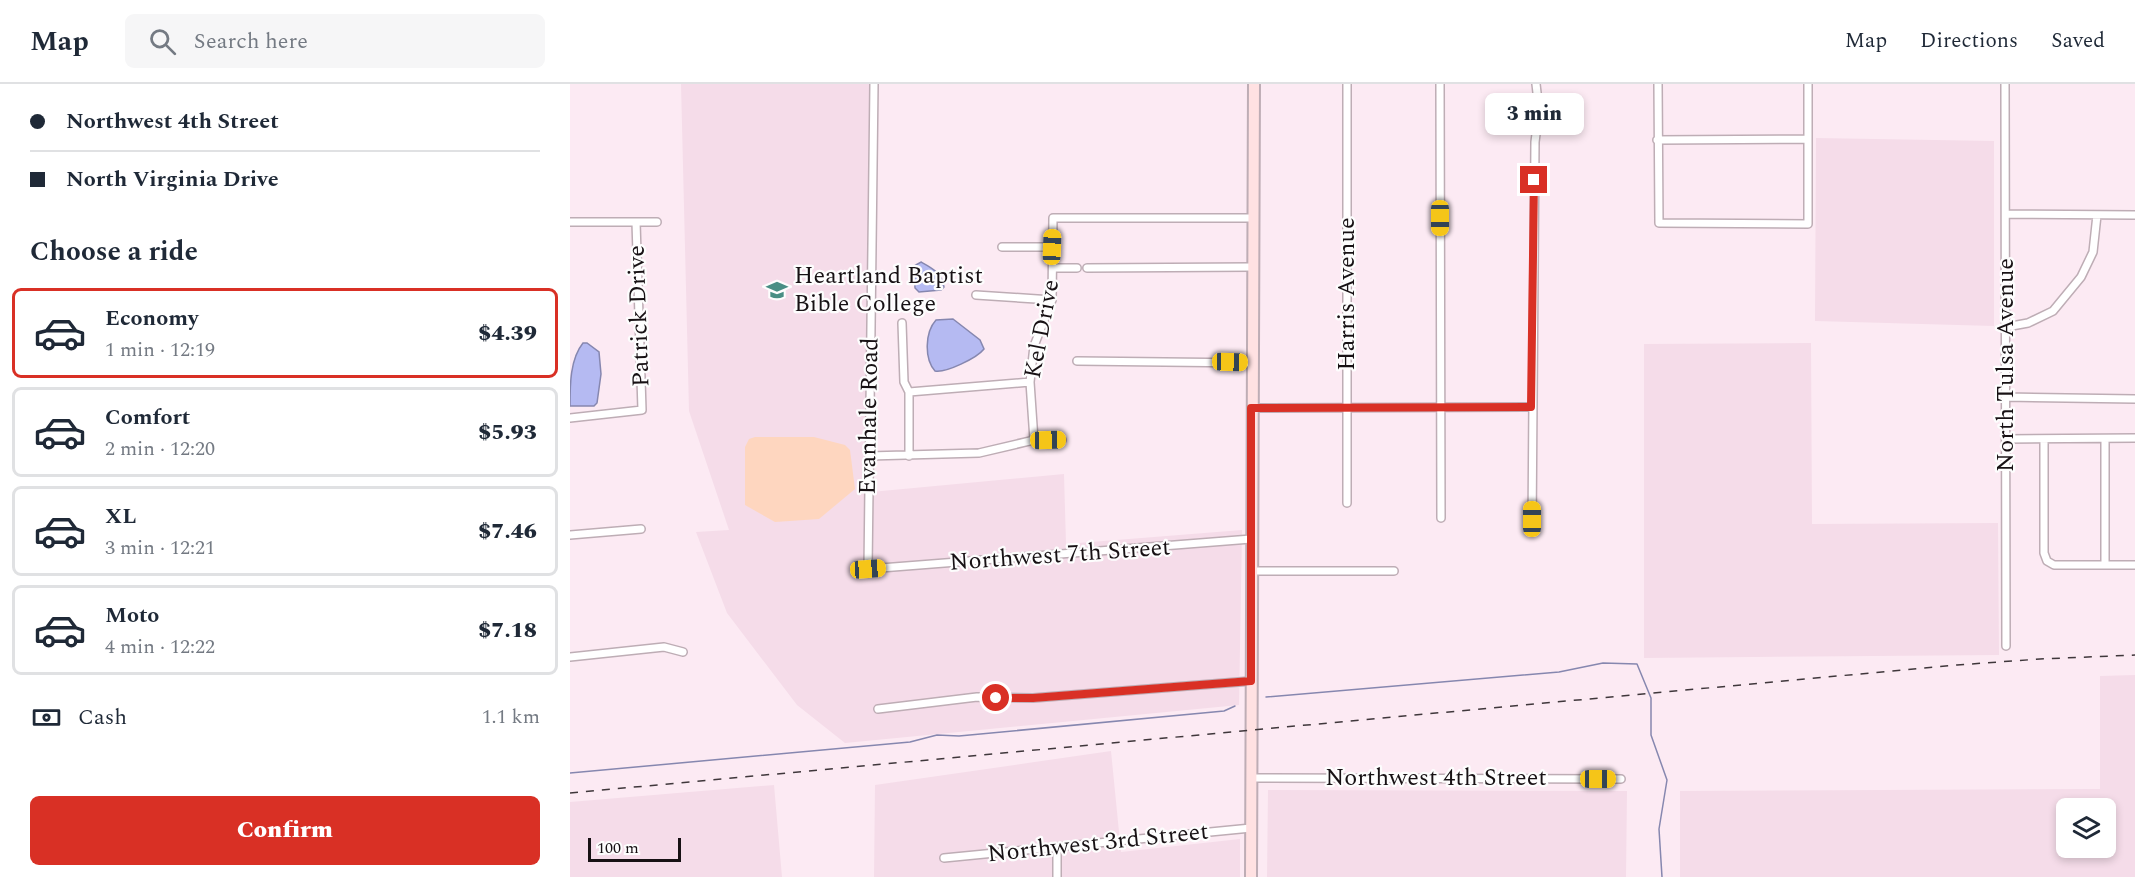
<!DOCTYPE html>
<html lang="en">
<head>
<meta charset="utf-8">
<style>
  body { margin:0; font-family:Spectral,serif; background:#f6f6f7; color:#1f2937; height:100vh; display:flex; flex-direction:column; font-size:22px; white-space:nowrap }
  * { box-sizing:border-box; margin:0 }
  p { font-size:20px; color:#747a83 }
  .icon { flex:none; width:33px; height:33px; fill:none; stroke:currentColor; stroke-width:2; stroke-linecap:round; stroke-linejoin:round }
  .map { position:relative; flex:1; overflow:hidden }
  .drawer { display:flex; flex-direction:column; background:#fff; width:570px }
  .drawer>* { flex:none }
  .top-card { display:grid; align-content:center; height:132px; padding:0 30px; background:#fff }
  .tools { position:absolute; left:1486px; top:714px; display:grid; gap:12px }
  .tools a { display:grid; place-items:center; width:60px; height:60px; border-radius:9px; background:#fff; box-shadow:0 3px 9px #0003; font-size:30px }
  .scale { position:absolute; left:18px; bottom:15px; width:93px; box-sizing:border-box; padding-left:6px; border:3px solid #171114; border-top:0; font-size:16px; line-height:21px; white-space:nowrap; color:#171114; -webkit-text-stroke:4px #fdfdfd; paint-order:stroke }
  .end { position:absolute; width:27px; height:27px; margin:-14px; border:8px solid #d93025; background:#fff; box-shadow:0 0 0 3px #fff }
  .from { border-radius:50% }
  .bubble { position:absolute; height:42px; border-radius:9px; background:#fff; box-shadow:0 3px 9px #0003; font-size:20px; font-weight:800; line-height:42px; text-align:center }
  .car { position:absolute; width:18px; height:36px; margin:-18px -9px; border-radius:8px; box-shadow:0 0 4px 2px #0007; background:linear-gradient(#f5c518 24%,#345 0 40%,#f5c518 0 76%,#345 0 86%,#f5c518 0) }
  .top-card b { display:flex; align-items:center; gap:21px; height:57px; font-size:22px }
  .top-card b+b { border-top:2px solid #e0e1e3 }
  .top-card i { width:15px; height:15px; background:#1f2937 }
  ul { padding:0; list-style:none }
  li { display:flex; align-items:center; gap:18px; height:90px; margin:0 12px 9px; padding:0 18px; border:3px solid #e0e1e3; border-radius:9px }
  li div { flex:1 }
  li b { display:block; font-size:22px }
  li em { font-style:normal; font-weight:800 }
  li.selected { border-color:#d93025 }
  li>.icon { width:54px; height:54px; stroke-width:1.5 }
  h2 { padding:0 30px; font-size:27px; line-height:72px }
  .pay { display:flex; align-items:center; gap:15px; height:66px; padding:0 30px; font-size:22px }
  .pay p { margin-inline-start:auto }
  .cta { display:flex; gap:12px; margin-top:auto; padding:12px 30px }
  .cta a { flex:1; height:69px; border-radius:9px; background:#d93025; color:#fff; font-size:24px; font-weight:800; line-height:69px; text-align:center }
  header { display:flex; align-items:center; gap:36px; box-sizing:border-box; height:84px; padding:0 30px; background:#fff; border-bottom:2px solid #e0e1e3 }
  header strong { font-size:28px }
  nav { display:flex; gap:33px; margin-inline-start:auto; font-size:21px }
  .search { width:420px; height:54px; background:#f6f6f7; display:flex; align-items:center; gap:15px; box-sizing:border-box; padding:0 21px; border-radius:9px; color:#747a83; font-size:22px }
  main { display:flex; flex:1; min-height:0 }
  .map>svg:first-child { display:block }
  .built { fill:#f5dce9; fill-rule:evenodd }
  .green { fill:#fed6bf }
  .water { fill:#b5baf2; stroke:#8687af; stroke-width:1.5 }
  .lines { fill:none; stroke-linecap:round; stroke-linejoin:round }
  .stream { stroke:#8687af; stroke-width:1.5 }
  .minor-casing { stroke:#beadb5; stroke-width:10 }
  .secondary-casing { stroke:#beadb5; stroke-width:14 }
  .minor { stroke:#fff; stroke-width:7 }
  .secondary { stroke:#ffe1e2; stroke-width:10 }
  .rail { stroke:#3f373b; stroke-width:1.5; stroke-dasharray:8 8; stroke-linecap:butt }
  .route { stroke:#d93025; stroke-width:8 }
  .labels { text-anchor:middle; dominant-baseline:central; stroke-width:4.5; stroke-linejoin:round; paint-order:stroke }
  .poi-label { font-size:24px; fill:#171114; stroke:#fdfdfd; text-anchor:start }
  .street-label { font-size:24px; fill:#171114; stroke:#fdfdfd }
</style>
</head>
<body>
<header>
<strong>Map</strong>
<div class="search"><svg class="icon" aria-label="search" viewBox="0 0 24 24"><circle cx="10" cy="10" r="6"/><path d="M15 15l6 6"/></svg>Search here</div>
<nav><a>Map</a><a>Directions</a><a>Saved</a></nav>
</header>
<main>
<section class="drawer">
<div class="top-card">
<b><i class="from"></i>Northwest 4th Street</b>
<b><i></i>North Virginia Drive</b>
</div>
<h2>Choose a ride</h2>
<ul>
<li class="selected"><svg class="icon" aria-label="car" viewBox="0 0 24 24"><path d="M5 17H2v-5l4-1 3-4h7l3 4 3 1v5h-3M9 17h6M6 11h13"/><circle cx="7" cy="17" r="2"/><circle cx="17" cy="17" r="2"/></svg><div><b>Economy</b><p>1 min · 12:19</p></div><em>$4.39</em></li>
<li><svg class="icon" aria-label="car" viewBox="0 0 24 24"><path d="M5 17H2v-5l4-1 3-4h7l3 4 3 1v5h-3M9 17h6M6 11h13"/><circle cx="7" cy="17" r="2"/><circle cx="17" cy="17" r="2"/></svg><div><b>Comfort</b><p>2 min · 12:20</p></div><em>$5.93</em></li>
<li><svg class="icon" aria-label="car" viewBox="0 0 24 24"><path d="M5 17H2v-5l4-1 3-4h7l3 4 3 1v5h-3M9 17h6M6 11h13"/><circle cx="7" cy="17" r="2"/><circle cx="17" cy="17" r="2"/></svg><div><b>XL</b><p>3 min · 12:21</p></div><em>$7.46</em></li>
<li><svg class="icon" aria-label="car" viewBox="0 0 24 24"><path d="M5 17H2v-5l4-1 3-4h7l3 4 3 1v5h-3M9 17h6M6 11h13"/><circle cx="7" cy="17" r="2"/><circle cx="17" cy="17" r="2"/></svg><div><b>Moto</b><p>4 min · 12:22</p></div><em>$7.18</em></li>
</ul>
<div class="pay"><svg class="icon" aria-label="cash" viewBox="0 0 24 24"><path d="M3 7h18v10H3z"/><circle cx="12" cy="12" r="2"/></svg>Cash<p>1.1 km</p></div>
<div class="cta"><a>Confirm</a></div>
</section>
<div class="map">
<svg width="1565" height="793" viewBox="0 0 1565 793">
  <rect width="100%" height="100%" fill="#fceaf3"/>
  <path class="built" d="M111,0H300L298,323L301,408L494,390L496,460L672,446L669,621L275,659L227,621L157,529L126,448L159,446L119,327Z
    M1246,54L1424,57V242L1245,237Z
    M1241,259L1242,440L1428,439L1429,571L1074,574V260Z
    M1565,591V793H1110V707L1530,705V592ZM1497,724H1536V764H1497Z
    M541,667L551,768L670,755V793H304L305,701Z
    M204,701L212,793H0V718Z
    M698,706L1057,707L1056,793H697Z"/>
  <path class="green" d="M244,353L275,361L280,366L285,405L249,435L205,438L175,421V363L179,355L185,353Z"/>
  <path class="water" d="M351,178C362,184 372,189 374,203L371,206L349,208L345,204L344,182Z
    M383,235L410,256L414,265C407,274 376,289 365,287C354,275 355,248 366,236Z
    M13,259H17L29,268L31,290L27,319L24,322H0C0,301 0,275 13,259Z"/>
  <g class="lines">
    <path class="stream" d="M696,613L989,588L1033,579L1067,580L1081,614V651L1097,696L1089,745L1092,793
      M0,689L340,658L367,651L389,652L654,627L665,622"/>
    <defs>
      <path id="minor" d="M304,0L298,485L681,455
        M870,0L871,434
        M1088,0L1089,139L1238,140V0
        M1435,0L1436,562
        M1087,56L1238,55
        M1436,130L1565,131
        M0,138H87
        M432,163H482
        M483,184H507
        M517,184L682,183
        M406,211L482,216
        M332,239L334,298L339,308V372
        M1436,243L1458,239L1483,227L1511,193L1523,168L1527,131
        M507,277L682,279
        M339,308L460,298
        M1435,313L1565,315
        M681,324L961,323
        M0,334L72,326L66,138
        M1436,355L1565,354
        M1474,355V469L1477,477L1484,481H1565
        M1535,355V481
        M464,356L460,298L464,262L482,216L483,134H682
        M299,372L409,369L464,356H492
        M777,419V0
        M962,445L965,58L969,26L966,0
        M0,451L71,445
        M681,487H824
        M0,573L94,563L113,568
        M308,625L407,613L463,614L681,597
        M681,694L1051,695
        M374,774L681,744
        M487,793V763"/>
      <path id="secondary" d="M681,793L684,0"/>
    </defs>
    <use href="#minor" class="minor-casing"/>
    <use href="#secondary" class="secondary-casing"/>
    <use href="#minor" class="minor"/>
    <use href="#secondary" class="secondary"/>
    <path class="rail" d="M0,709L1387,581L1470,575L1565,571"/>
  </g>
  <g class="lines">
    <path class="route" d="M426,614H463L681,597V324L961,323L964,96"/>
  </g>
  <defs>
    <symbol id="university-bare" viewBox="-9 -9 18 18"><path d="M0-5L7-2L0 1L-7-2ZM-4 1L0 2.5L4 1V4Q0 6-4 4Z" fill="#498e84" stroke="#fdfdfd" stroke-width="2.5" paint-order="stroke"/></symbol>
  </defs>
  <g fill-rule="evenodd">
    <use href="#university-bare" x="192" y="191" width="30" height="30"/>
  </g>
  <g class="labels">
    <g class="poi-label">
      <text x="224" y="192">Heartland Baptist<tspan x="224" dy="28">Bible College</tspan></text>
    </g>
    <g class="street-label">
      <text transform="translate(777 210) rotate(-90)">Harris Avenue</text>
      <text transform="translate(69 232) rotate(-92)">Patrick Drive</text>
      <text transform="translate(472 245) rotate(-79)">Kel Drive</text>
      <text transform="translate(1436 281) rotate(-90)">North Tulsa Avenue</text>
      <text transform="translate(299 332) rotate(-89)">Evanhale Road</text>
      <text transform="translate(490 471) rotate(-4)">Northwest 7th Street</text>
      <text x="866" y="694">Northwest 4th Street</text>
      <text transform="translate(528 759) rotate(-6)">Northwest 3rd Street</text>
    </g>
  </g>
</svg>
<div class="tools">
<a><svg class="icon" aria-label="layers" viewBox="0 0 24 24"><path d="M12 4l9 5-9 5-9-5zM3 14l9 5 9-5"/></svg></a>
</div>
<div class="scale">100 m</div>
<i class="end from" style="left:426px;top:614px"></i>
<i class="end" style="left:964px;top:96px"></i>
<div class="bubble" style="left:915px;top:9px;width:99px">3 min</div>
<i class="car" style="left:870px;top:134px;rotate:180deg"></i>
<i class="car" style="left:482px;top:163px;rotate:2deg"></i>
<i class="car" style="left:660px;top:278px;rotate:91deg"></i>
<i class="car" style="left:478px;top:356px;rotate:89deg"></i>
<i class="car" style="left:962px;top:435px;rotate:0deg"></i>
<i class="car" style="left:298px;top:485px;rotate:86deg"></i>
<i class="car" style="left:1028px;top:695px;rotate:90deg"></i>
</div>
</main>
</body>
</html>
